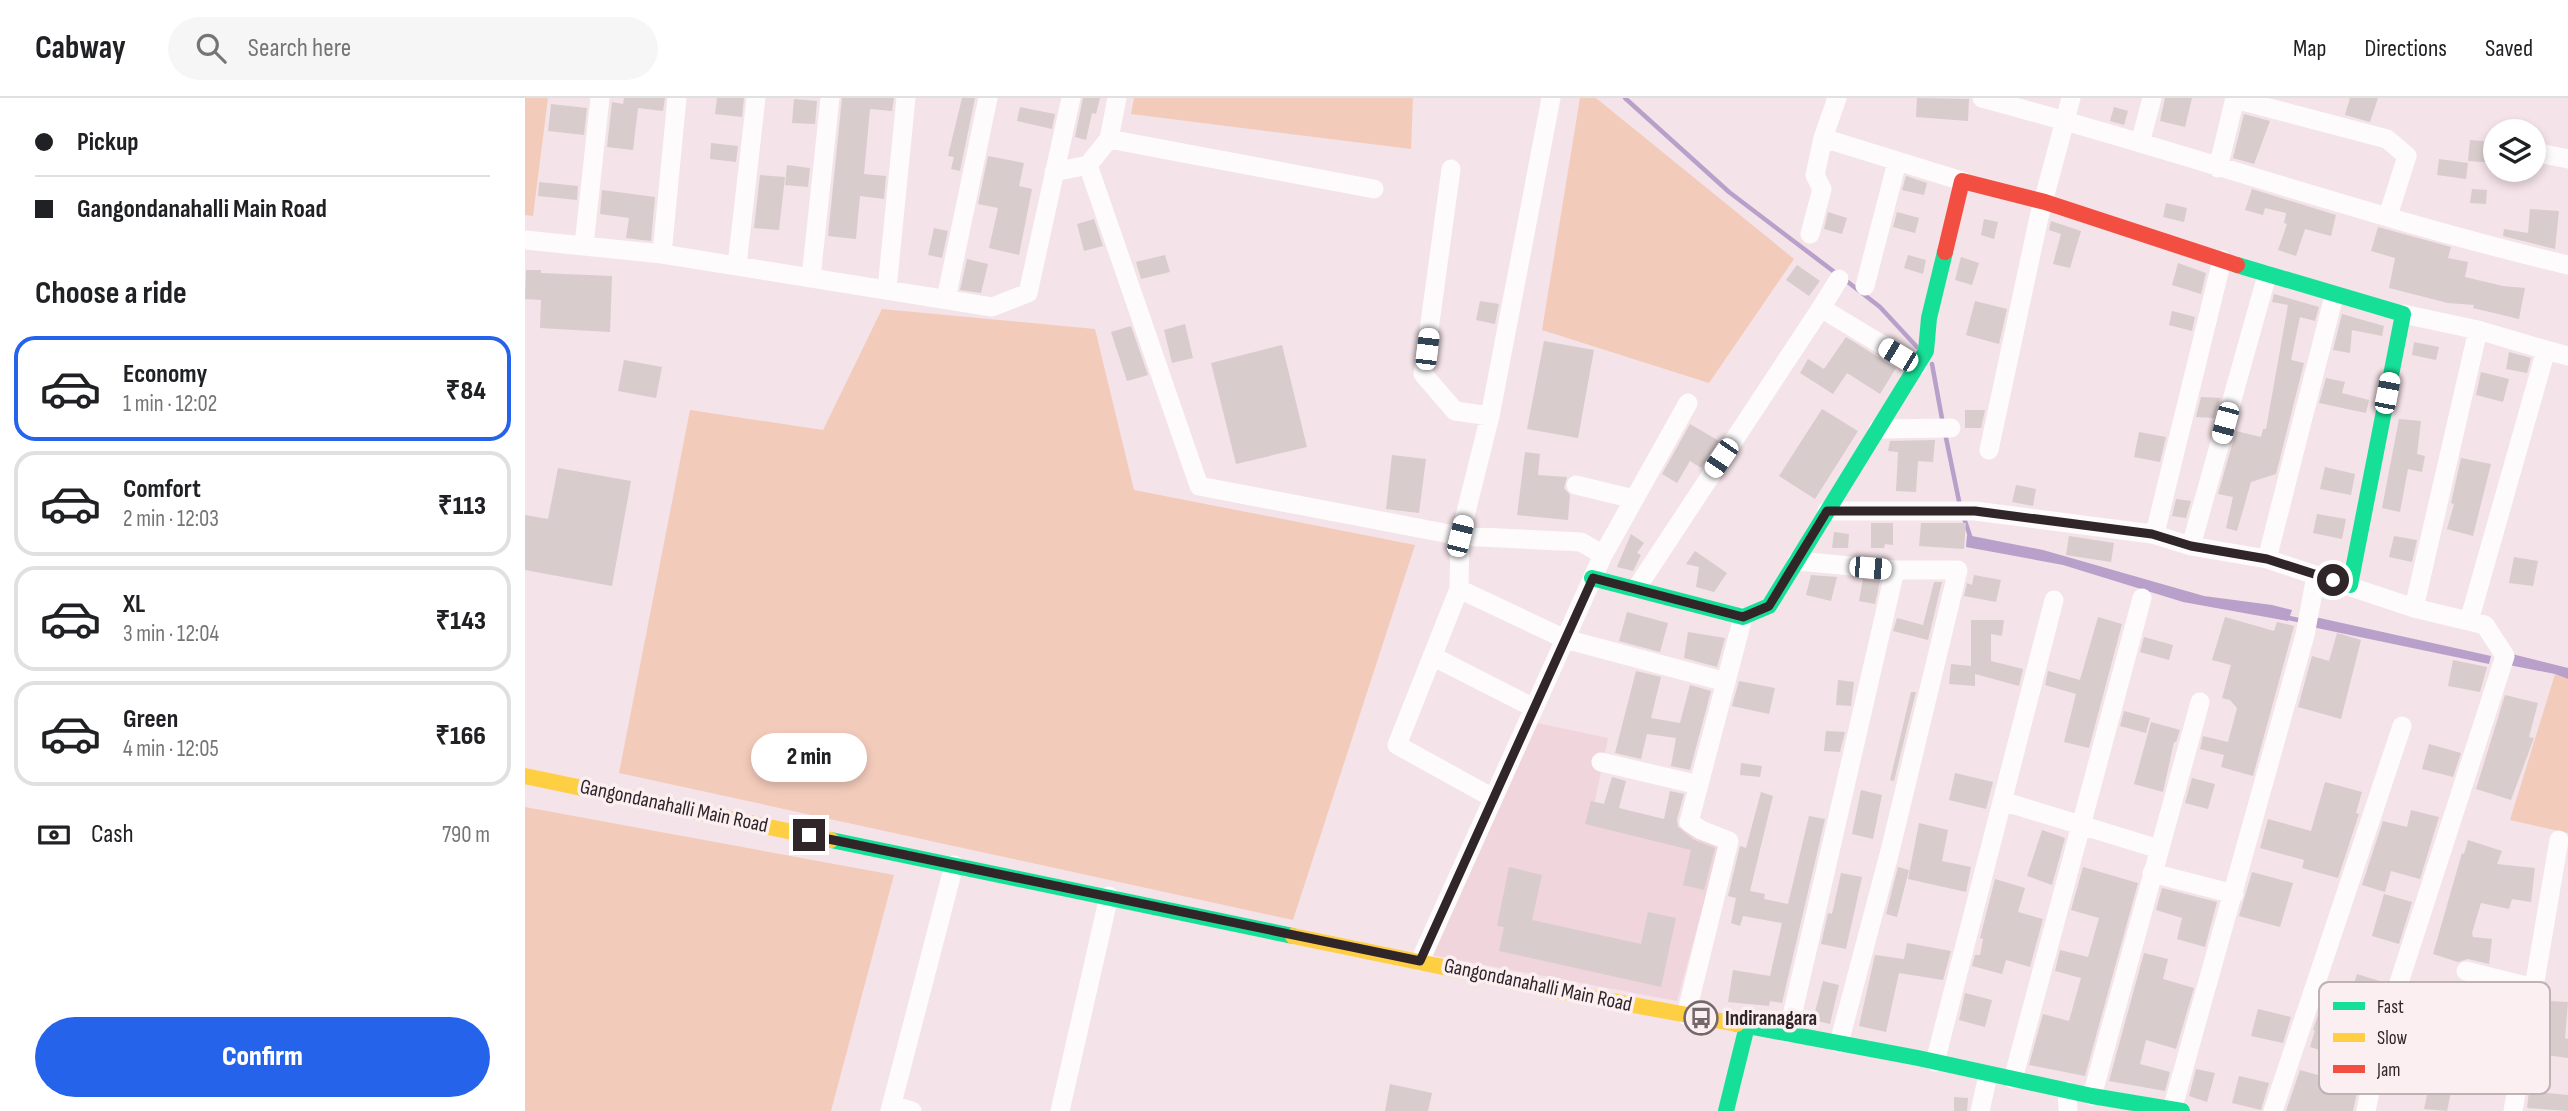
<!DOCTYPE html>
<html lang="en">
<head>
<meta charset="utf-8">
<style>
  body { margin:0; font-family:"Sofia Sans Condensed",sans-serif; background:#f6f6f6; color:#202124; height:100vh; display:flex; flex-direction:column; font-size:26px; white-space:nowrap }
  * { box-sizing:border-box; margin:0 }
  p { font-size:23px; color:#757577 }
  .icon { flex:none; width:38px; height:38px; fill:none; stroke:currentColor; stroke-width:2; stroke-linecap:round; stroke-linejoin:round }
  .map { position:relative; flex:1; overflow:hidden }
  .panel { display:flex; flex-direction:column; background:#fff; width:525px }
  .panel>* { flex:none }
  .banner { display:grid; align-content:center; height:154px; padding:0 35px; background:#fff }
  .buttons { position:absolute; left:1958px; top:21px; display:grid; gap:14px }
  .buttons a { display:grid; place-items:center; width:63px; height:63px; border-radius:50%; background:#fff; box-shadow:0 4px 10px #0003; font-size:35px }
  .end { position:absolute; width:32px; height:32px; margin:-16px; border:9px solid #302528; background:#fff; box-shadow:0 0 0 4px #fff }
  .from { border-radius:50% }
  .bubble { position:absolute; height:49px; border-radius:24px; background:#fff; box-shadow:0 4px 10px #0003; font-size:23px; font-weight:800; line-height:49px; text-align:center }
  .car { position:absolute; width:21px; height:42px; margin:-21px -10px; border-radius:9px; box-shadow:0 0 5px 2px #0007; background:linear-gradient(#fff 24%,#345 0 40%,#fff 0 76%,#345 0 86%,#fff 0) }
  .banner b { display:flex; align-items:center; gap:24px; height:66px; font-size:26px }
  .banner b+b { border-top:2px solid #e0e0e0 }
  .banner i { width:18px; height:18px; background:#202124 }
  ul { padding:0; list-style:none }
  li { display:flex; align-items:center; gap:21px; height:105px; margin:0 14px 10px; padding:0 21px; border:4px solid #e0e0e0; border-radius:21px }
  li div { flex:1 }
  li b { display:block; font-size:26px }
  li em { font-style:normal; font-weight:800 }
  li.current { border-color:#2563eb }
  li>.icon { width:63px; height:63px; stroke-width:1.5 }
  h2 { padding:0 35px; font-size:32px; line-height:84px }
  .pay { display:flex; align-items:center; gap:18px; height:77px; padding:0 35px; font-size:26px }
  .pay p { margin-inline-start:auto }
  .action { display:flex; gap:14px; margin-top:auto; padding:14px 35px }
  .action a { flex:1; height:80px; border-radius:42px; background:#2563eb; color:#fff; font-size:28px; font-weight:800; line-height:80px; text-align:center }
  header { display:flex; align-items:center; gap:42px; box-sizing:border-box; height:98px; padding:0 35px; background:#fff; border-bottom:2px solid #e0e0e0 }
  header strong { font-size:33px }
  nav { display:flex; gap:38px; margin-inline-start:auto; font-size:24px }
  .search { width:490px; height:63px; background:#f6f6f6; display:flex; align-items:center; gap:18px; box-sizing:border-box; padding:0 24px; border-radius:38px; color:#757577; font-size:26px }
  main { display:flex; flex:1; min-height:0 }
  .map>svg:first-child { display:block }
  .built { fill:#f1d5dc }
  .green { fill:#f3cbbb }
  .water { fill:#b9a0ca }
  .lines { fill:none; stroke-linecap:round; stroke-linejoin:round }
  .stream { stroke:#b9a0ca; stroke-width:4.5 }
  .building { fill:#d9cccd }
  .street { stroke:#fdfbfc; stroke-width:19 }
  .fast { stroke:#16e098; stroke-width:16 }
  .slow { stroke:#ffcf43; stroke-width:16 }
  .jam { stroke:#f24e42; stroke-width:16 }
  .route { stroke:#302528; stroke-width:9 }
  .labels { text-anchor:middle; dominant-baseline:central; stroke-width:7; stroke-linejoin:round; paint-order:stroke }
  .street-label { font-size:21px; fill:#302528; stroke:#fbeff2 }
  .poi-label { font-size:21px; font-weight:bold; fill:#302528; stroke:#fbeff2; text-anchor:start }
  .key { fill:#fbeff2; stroke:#beb2b5; stroke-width:2 }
  .key-label { font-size:19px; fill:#302528 }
</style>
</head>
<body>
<header>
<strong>Cabway</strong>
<div class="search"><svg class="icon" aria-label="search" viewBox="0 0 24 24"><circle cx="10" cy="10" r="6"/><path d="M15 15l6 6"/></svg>Search here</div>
<nav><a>Map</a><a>Directions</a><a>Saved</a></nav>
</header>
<main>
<section class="panel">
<div class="banner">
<b><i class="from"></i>Pickup</b>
<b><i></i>Gangondanahalli Main Road</b>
</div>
<h2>Choose a ride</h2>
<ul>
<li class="current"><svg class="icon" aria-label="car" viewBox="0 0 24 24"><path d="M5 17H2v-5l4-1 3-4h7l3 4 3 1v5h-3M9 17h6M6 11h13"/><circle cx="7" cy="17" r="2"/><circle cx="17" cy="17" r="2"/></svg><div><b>Economy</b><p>1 min · 12:02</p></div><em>₹84</em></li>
<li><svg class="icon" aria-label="car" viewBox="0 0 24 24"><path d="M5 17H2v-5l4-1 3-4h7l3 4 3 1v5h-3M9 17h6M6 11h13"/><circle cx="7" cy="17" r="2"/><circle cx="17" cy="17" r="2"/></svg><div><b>Comfort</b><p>2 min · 12:03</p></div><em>₹113</em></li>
<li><svg class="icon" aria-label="car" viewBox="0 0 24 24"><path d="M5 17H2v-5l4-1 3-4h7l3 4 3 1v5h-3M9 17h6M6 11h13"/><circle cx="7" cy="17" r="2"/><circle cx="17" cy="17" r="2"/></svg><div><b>XL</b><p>3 min · 12:04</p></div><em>₹143</em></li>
<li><svg class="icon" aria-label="car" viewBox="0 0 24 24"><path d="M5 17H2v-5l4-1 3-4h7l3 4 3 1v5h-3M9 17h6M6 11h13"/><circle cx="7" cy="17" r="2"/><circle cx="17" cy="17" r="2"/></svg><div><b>Green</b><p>4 min · 12:05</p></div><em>₹166</em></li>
</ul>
<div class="pay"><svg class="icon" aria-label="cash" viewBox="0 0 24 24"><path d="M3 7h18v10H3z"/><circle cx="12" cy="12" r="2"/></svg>Cash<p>790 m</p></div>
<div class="action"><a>Confirm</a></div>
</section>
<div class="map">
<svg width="2043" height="1013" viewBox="0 0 2043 1013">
  <rect width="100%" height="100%" fill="#f4e3e8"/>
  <path class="built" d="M1007,624L1083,640L1069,707L1197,740L1152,903L901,856Z"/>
  <path class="green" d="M0,0H23L8,118L0,117Z
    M609,0H888L886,51L606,16Z
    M1055,0H1071L1269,161L1184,285L1017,232Z
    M357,211L570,231L609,392L890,447L768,822L94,675L165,312L298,332Z
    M2030,576L2043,581V735L1985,722Z
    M0,709L369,777L306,1013H0Z"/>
  <path class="water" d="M1442,437L1518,452L1679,498L1747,507L1767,512L1763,523L1658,504L1538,467L1441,449Z
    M1790,519L1966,558L1964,566L1787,529Z
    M1987,556L2043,570V581L2030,576L1984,567Z"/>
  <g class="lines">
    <path class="stream" d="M1100,0L1204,94L1312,176
      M1319,181L1355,209L1392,249
      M1407,266L1418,326
      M1420,335L1435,408
      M1439,420L1446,441
      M1759,519L1778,523"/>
  </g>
  <path class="building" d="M99,0H140L138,13L113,10L108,52L82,49L87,4L98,6Z
    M192,0H219L217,19L190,16Z
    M317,0H369L367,13L345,11L339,76L361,78L359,101L335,98L331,141L303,138Z
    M437,0H450L435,73L426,71L429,59L423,58Z
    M558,0H575L571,16L567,15L561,42L550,39Z
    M1392,0L1444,1L1443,23L1391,19Z
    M1640,0H1667L1660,29L1635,23Z
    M1825,0H1853L1845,24L1820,17Z
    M269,1L292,3L290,26L267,25Z
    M26,6L62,10L59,37L23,33Z
    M495,9L530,16L527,31L492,23Z
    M1589,9L1603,13L1599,27L1585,23Z
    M1719,16L1745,23L1729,66L1708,60Z
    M1945,42L1970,44V65L1943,63Z
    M186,45L213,48L211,64L185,61Z
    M463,58L499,65L494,88L507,91L494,157L464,150L473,110L453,106Z
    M1914,61L1943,65L1941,81L1912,77Z
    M262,67L285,70L283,89L260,87Z
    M235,77L260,79L254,132L229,130Z
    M1381,78L1402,85L1399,97L1377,92Z
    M14,84L53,88L52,102L13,98Z
    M1727,91L1811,117L1806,138L1780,131L1771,158L1753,152L1762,126L1759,125L1761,115L1740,110L1738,117L1720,112Z
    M1947,91L1962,92L1961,106L1945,105Z
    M77,92L130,99L126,143L101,140L104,120L75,116Z
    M1641,105L1662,110L1659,124L1638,119Z
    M2005,111L2034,113L2030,151L1978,138L1979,131L2003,135Z
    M1303,114L1322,120L1317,136L1299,131Z
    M1372,114L1394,120L1390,135L1368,129Z
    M569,121L578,148L559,153L552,126Z
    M1459,121L1473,124L1469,141L1456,137Z
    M1526,123L1556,133L1545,170L1528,166L1536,136L1524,132Z
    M1853,129L1926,149L1923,160L1943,164L1940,179L1978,188L2000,190L1994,221L1948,210L1949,207L1923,205L1864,190L1870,160L1846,153Z
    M409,130L423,133L417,160L403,157Z
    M640,157L645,174L616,181L611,164Z
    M1383,157L1401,162L1398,176L1379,170Z
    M1436,159L1454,165L1447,187L1430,182Z
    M442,161L463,166L456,195L435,192Z
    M1653,165L1681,175L1676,196L1647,187Z
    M1272,167L1295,183L1284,198L1261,182Z
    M1,172H16V175L87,178L85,234L15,230L16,202L0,201Z
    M1749,196L1794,209L1790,223L1775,219L1766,262L1779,265L1751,376L1726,384L1712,433L1701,430L1708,399L1693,396L1711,333L1736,339L1738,331H1741L1763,207L1747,204Z
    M955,203L974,206L970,226L951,222Z
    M1450,203L1482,211L1474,246L1441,237Z
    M1647,213L1670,219L1667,233L1644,227Z
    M1817,216L1859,228L1857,238L1827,232L1825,255L1808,252Z
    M660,226L668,260L647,265L639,232Z
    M606,228L623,277L602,283L586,234Z
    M1321,239L1371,270L1355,296L1322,275L1308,296L1275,275L1283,261L1299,271Z
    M1019,243L1069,252L1053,340L1002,331Z
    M1889,244L1914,249L1911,262L1887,257Z
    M757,247L782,349L711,366L686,265Z
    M1984,254L2006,260L2002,275L1981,271Z
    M99,262L137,269L131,300L93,293Z
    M1956,274L1984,281L1978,304L1951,297Z
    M1801,280L1820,284L1817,295L1844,302L1841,315L1794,305Z
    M1676,299L1695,300L1689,320L1671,319Z
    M1297,311L1333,333L1290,401L1254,378Z
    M1440,312H1460L1456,330H1440Z
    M1874,321L1896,323L1892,356L1900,358L1897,374L1883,371L1875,414L1857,410Z
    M1165,326L1194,343L1176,370L1165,363L1152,385L1137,376Z
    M1614,334L1641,339L1635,364L1609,359Z
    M1410,342L1408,364L1393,363L1391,394L1371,393L1373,354L1363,353L1365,343Z
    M1000,354L1015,356L1013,377L1042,379L1039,390L1045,397L1043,422L992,417Z
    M867,357L901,361L894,415L861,411Z
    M1936,360L1966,366L1948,438L1922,431L1929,406L1926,405Z
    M1800,369L1830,376L1826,397L1795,391Z
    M33,370L106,383L87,488L0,472V417L23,421Z
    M1491,387L1511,391L1508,408L1487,404Z
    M1651,401L1666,403L1661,420L1647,418Z
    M1792,416L1821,421L1817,441L1788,435Z
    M1346,425H1368V447L1360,446L1359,450H1346Z
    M1396,425H1441L1439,451L1394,448Z
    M1309,434L1324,436L1323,450H1307Z
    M1106,436L1119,445L1112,455L1116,457L1108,473L1092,469Z
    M1544,438L1589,445L1586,464L1541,457Z
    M1869,438L1892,442L1887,464L1864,459Z
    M1170,453L1202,475L1189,494L1171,489L1174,469L1161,466Z
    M1989,459L2013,463L2008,488L1984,485Z
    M1286,477L1312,479L1306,503L1281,497Z
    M1449,477L1476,482L1471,504L1439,498L1442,485L1447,487Z
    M1338,481L1355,483L1350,506L1334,503Z
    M1409,484H1417L1403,542L1368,533L1372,520L1398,527Z
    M1102,514L1143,525L1135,554L1094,543Z
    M1573,519L1597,526L1564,650L1539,644L1551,596L1520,587L1523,573L1555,582Z
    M1700,519L1749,533L1752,524L1769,528L1728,678L1696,669L1699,657L1675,651L1678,638L1703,644L1712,610L1705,602L1697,600L1706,567L1687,562Z
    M1446,522H1479L1477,538L1466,536V563L1498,571L1494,588L1450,576V588L1424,586L1426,566L1446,568Z
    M1163,534L1200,540L1192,569L1159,560Z
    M1812,535L1836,542L1816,621L1773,609L1787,558L1804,563Z
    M1619,539L1648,547L1644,562L1615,554Z
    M1928,562L1962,569L1955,594L1923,588Z
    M1111,573L1136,579L1126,620L1155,625L1165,587L1186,593L1165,672L1146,668L1151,640L1122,636L1116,661L1090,655Z
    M1313,582L1329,584L1326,608L1311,607Z
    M1214,583L1250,590L1244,616L1207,608Z
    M1386,594H1391L1369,683L1365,682Z
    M1980,597L2013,605L2004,639L2009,640L1986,702L1951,691Z
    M1599,613L1625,620L1621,635L1595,628Z
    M1626,624L1655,632L1651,644H1649L1638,694L1609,686Z
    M1301,633L1320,634L1315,654L1299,653Z
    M1904,646L1936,655L1928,679L1897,671Z
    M1216,665L1237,668L1235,679L1215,677Z
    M1430,675L1468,684L1461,711L1424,702Z
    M1087,679L1101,683L1094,710L1139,721L1145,693L1159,696L1152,721L1153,729L1169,742L1190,750L1179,792L1158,787L1166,752L1060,726L1066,703L1079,706Z
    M1667,680L1690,686L1683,711L1660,705Z
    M1800,684L1837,694L1831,715L1834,716L1813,780L1777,770L1779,762L1735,750L1743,721L1786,733Z
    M1336,692L1357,697L1348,741L1327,736Z
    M1236,694L1248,698L1225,793L1240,796L1239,801L1263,806L1284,718L1300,721L1257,905L1245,903L1244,908L1203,904L1208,872L1245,878L1257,825L1218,818L1215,828L1206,825L1211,800L1203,798L1215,748L1221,750Z
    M1886,712L1914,719L1895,781L1866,773L1860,794L1837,787L1858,723L1882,729Z
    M1394,725L1423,732L1417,763L1446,769L1441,794L1383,781Z
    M1517,732L1540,740L1527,787L1502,778Z
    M1943,742L1977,753L1972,766L2010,770L2006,804L1987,801L1984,811L1956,805L1947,835L1948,839L1967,841L1964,866L1943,861L1933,864L1908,856L1937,755L1939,756Z
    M984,769L1017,777L1007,822L1116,846L1123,814L1151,820L1136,889L974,853L979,829L972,828Z
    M1373,769L1384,772L1372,819L1361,816Z
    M1558,769L1613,785L1560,978L1504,967L1518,916L1544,923L1556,880L1530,873L1535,852L1563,859L1574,820L1546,812Z
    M1727,774L1768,785L1755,829L1714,818Z
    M1316,775L1337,779L1321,851L1296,846L1303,815L1307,816Z
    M1470,781L1500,790L1493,814L1518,821L1505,869L1481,862L1477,876L1447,868L1450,857H1455L1458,841L1455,840Z
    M1637,790L1692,804L1680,849L1652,841L1657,820L1631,812Z
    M1859,796L1887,804L1874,846L1847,838Z
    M1382,845L1426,853L1418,882L1374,875L1361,934L1334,928L1350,857L1379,861Z
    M1619,855L1643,861L1638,881L1669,890L1651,951L1621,942L1615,966L1645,974L1640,993L1584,983Z
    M1832,876L1861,885L1845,934L1828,1013H1761L1775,972L1800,979L1807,956L1785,949L1790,932H1788L1796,908L1820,915Z
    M1298,883L1314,887L1305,926L1288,922Z
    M1440,895L1467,902L1460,929L1434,922Z
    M2023,903L2043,904L2040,940L2043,941V960L2014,956L2016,937H2018L2020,921L2022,922Z
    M1733,911L1766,919L1758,945L1726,938Z
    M1879,954L1944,966L1940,987L1928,984L1922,1013L1899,1011L1908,968L1877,959Z
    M1671,971L1690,975L1682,1004L1664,998Z
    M1714,978L1744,985L1736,1012L1707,1005Z
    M865,986L907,995L903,1013H860Z
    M2004,993L2043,997V1013L2002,1010Z
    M1429,999L1443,1000L1442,1013H1429Z"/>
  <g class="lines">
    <path class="street" d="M1312,0L1298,40L1437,83
      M1457,0C1653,52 1845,120 2043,167
      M1710,1L1862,41L1882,58L1863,118
      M584,41L849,91
      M1615,45L1627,0
      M2009,54L2043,61
      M563,67L584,41L592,0
      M1693,70L1710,0
      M926,71L898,276L930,313L965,318
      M529,74L563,67L674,388L935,438L1056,444L1078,457
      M1285,136L1297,91L1290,77L1298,40
      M0,142L137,156L467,209L503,195L546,0
      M59,147L75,0
      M137,156L152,0
      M212,167L231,0
      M286,180L305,0
      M1340,188L1372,64
      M362,191L381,0
      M421,201L463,0
      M1296,210L1314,181
      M1878,216L1953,232L2021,252L1944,523
      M2021,252L2043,258
      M1353,331L1426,330
      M1464,352L1514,119L1546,0
      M1051,387L1109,401
      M1302,413H1450L1627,436L1666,448L1742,461L1889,510L1960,527L1980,558L1857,937L1841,1013
      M1627,436L1632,427L1697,162
      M1666,448L1742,177
      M1742,461L1809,198
      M1272,463L1370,472
      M934,491L1040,541L1201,584
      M1111,491L1296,210L1392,268
      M1889,510L1953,232
      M907,558L1009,610
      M1076,664L1174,687
      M968,700L872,647L934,491L935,438L965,318L1026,0
      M1477,703L1634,751
      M1627,775L1709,796
      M895,863L1078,457L1163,305
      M1941,873L2009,890
      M1161,917L1204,743L1176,732L1164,724L1218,519
      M1263,935L1370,472H1433L1365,753L1314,945
      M1857,937L1996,963
      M1410,964L1529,502
      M1488,981L1617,500
      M1542,993L1543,1013
      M1567,998L1675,604
      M367,1007L387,1013
      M1647,1012L1780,537L1791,478
      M365,1013L429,767
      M535,1013L584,798
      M1455,1013L1463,977
      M1748,1013L1877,628
      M1988,1013L2034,742"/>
    <path class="fast" d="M1712,167L1878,216L1825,487
      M1067,480L1218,519L1244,508L1401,253L1404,220L1420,154
      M306,742L768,838
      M1212,926L1393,960L1567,998L1657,1013
      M1201,1013L1222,928"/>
    <path class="slow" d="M0,678L306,742
      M768,838L1054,897L1212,926"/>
    <path class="jam" d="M1420,154L1437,83L1520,104L1712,167"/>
  </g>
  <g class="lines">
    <path class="route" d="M284,737L895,863L1068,480L1218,519L1244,508L1302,413H1450L1627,436L1666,448L1742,461L1808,482"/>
  </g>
  <defs>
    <symbol id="bus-ring" viewBox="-11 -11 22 22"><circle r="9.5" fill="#fbeff2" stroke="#75686b" stroke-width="1.5"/><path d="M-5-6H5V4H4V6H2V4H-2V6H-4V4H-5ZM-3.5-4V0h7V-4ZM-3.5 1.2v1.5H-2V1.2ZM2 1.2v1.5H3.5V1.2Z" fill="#75686b"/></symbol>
  </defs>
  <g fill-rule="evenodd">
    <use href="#bus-ring" x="1157" y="901" width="38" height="38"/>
  </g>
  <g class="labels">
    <g class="street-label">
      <text transform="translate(149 708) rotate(12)">Gangondanahalli Main Road</text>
      <text transform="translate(1013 887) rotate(12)">Gangondanahalli Main Road</text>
    </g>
    <g class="poi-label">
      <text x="1200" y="920">Indiranagara</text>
    </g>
  </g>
  <rect x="1794" y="884" width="231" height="112" rx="10" class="key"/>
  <rect x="1808" y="904" width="32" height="8" fill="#16e098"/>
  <rect x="1808" y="935" width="32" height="9" fill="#ffcf43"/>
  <rect x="1808" y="967" width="32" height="8" fill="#f24e42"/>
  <g class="key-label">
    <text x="1852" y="915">Fast</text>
    <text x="1852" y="946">Slow</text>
    <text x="1852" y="978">Jam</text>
  </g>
</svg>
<div class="buttons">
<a><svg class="icon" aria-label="layers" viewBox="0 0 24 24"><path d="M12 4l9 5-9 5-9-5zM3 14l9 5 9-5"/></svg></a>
</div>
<i class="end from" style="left:1808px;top:482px"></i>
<i class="end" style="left:284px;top:737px"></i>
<div class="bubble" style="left:226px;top:635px;width:116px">2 min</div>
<i class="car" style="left:902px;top:251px;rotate:7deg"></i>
<i class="car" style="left:1373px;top:257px;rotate:301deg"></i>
<i class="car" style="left:1862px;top:295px;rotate:11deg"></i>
<i class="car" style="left:1700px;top:325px;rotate:195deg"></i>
<i class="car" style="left:1196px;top:360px;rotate:214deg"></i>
<i class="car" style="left:935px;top:438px;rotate:14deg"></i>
<i class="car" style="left:1345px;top:470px;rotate:95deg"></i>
</div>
</main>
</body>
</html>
